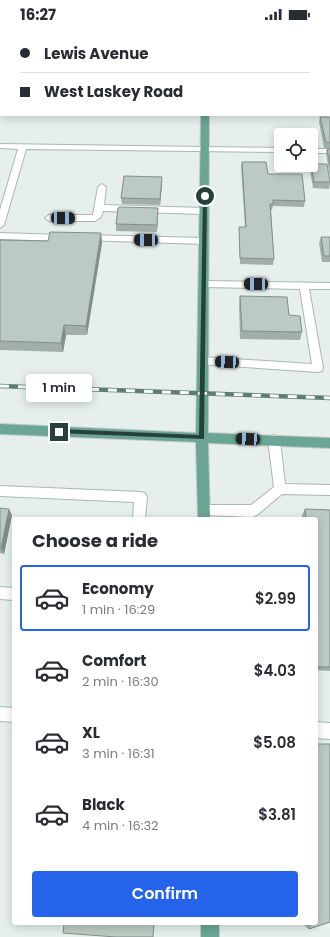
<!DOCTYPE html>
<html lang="en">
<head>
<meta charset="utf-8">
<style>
  body { margin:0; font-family:Poppins,sans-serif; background:#f2f2f3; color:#2b2b33; height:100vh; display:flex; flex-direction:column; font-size:15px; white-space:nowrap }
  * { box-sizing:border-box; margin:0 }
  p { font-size:13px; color:#7c7c81 }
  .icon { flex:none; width:22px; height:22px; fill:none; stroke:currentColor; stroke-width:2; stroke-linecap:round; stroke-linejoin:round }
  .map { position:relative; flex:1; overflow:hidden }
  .sheet { position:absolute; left:12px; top:489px; width:306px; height:408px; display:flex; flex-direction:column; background:#fff; border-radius:4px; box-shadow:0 2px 10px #0003 }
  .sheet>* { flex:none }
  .guide { position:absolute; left:0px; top:0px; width:330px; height:88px; box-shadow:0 2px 10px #0003; display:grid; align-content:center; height:88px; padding:0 20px; background:#fff }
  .tools { position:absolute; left:274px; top:100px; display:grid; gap:8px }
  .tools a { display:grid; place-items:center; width:44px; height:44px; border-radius:4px; background:#fff; box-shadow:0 2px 10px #0003; font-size:20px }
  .end { position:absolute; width:18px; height:18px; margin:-9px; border:5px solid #24423a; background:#fff; box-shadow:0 0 0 2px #fff }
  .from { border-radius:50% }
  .bubble { position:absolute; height:28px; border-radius:4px; background:#fff; box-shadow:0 2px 10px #0003; font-size:13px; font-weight:600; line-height:28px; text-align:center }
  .car { position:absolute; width:12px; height:24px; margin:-12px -6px; border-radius:5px; box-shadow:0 0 3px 1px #0007; background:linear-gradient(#222 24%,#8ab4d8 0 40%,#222 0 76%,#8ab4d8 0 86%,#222 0) }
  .guide b { display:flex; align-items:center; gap:14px; height:38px; font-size:15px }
  .guide b+b { border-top:1px solid #e1e1e2 }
  .guide i { width:10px; height:10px; background:#2b2b33 }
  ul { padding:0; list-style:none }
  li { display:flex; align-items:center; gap:12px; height:66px; margin:0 8px 6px; padding:0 12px; border:2px solid transparent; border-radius:4px }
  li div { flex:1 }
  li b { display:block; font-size:15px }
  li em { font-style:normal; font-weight:600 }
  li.active { border-color:#2563eb }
  li>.icon { width:36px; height:36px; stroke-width:1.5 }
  h2 { padding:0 20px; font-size:18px; line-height:48px }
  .button { display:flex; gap:8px; margin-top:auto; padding:8px 20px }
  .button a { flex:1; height:46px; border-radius:4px; background:#2563eb; color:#fff; font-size:16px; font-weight:600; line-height:46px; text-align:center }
  .status { display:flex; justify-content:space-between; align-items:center; height:28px; padding:0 20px; background:#fff; direction:ltr }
  .status svg { height:11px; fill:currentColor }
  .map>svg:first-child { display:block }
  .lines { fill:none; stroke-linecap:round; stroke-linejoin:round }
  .stream { fill:#8ec9d4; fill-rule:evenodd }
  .minor-casing { stroke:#a8b8b2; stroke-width:2 }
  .major-casing { stroke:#c2cac8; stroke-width:2 }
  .minor { fill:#fff; fill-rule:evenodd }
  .major { fill:#6aa596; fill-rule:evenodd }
  .rail-casing { stroke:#5f7d75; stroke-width:4.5 }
  .rail { stroke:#f7fbf9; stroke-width:3; stroke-dasharray:9; stroke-linecap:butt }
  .wall { fill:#a1aea9 }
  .shaded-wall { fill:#838d89 }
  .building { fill:#bbcac4; stroke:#838d89 }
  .route { fill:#24423a }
</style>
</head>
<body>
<div class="status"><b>16:27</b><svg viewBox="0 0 49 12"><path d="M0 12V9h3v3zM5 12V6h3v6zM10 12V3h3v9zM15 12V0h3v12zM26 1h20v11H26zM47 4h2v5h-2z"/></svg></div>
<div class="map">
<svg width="330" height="909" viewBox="0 0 330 909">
  <rect width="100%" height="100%" fill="#e6efeb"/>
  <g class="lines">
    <path class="stream" d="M329,49H330V51H329Z"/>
    <defs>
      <path id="minor" d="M329,27H330V31H329Z
        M0,116L281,120V124L26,121L4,197L0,200V182L18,121L0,120Z
        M311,121H330V125H311Z
        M102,156L106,159L104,177L205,180L209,183L205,186L103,183L101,189L95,193H49L45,190L49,187H93L98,159Z
        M0,205L65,207L69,210L65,213L0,211Z
        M86,207L204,210L209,213L204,216L83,212L82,210L83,208Z
        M204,253L330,255V261H309L323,340L322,343L318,344L199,336L198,333L199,330L203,329L312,336L300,261L204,259L199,256Z
        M274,407L278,409L280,412L285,456L330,457V467L282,466L257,487L253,489L204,487L200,486L198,482L200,478L204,477H251L274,459L268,412L270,409Z
        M0,458L141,464L145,465L147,469L145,491H133L134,474L0,468Z
        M0,559L14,560V572L0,571Z
        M0,679L14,680V694L0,693Z
        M316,694L330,695V711L316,710Z"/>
      <path id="major" d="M202,0H208V1H202Z
        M201,87H209L208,405L330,410V420L208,415L210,491H198L196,414L0,406V396L196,405Z
        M201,895H219V909H201Z"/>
    </defs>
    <use href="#minor" class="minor-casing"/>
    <use href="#major" class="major-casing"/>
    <use href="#minor" class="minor"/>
    <use href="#major" class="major"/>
    <defs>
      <path id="rail" d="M0,358L330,370"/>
    </defs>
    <use href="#rail" class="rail-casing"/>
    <use href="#rail" class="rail"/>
  </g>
  <path class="wall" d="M320,89H330V121L324,120L319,94Z
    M327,121H330V148L326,126Z
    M242,134L268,146L305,173L304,179L273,178L272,182H271L274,231L273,237L240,236L239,205V199H245L241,139Z
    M311,136L330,152V156L329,161L313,160L310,143Z
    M162,156L160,177L122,176L121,170Z
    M158,186L157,204L116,203V196Z
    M101,205L102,215L87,307H66L63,324L0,322V212L48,213Z
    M321,209H330V234H322L319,215Z
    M240,268L289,287L302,304L300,312L240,311L239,276Z
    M0,480L12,487L4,526L0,525Z
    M305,481L330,482V643L316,642V491H302V487Z
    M304,895H316L309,901L304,897Z"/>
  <path class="shaded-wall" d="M162,149V156L160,177V171Z
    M158,180V186L157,204V197Z
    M101,205L102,215L87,307L86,298Z
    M64,297L66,307L63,324L61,315Z
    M9,481L12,487L4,526L1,520Z"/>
  <path class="building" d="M152,0H171V1H152Z
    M231,0H302V1H231Z
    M320,89H330V115L326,114Z
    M327,121H330V136Z
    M242,134H266L268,146H302L305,173L273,172V176H270L274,231L240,230L239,199H246Z
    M311,136H327L330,154H314Z
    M124,148L162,149L160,171L121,170Z
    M120,179L158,180L157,197L116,196L118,180Z
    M50,204L101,205L86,298L64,297L61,315L0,313V212L48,213Z
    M321,209H330V228H324Z
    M240,268L287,269L289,287L300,288L302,304L242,303Z
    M0,480L9,481L1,520H0Z
    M305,481L330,482V639H316V491H306Z
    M316,716H330V894L309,901V895H316Z
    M64,895H154L153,909H116L63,905Z"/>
  <path class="route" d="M205,166L207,168L204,411L57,405L56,404L59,401L199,407L203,168Z"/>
</svg>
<div class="tools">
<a><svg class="icon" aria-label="locate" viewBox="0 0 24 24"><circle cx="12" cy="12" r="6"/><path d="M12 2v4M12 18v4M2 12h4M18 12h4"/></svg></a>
</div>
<i class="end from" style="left:205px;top:168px"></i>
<i class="end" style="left:59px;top:404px"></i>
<div class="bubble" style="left:26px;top:346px;width:66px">1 min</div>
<i class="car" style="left:63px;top:190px;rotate:91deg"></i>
<i class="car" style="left:146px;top:212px;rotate:271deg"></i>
<i class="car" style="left:256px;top:256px;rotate:271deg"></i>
<i class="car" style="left:227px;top:334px;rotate:273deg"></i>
<i class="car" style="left:248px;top:411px;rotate:273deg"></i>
<div class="guide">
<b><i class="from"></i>Lewis Avenue</b>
<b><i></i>West Laskey Road</b>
</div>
<section class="sheet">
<h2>Choose a ride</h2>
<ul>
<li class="active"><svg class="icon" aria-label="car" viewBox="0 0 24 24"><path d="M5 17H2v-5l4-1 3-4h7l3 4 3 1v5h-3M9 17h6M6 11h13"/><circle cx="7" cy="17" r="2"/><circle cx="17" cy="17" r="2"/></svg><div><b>Economy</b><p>1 min · 16:29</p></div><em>$2.99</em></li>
<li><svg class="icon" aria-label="car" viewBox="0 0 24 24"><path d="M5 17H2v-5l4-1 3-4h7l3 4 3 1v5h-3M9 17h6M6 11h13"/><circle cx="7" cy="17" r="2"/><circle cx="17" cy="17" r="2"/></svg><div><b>Comfort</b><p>2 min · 16:30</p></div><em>$4.03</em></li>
<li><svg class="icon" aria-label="car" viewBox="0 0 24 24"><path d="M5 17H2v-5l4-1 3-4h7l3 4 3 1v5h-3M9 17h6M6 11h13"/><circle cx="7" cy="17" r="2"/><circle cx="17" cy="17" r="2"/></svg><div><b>XL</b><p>3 min · 16:31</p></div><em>$5.08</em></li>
<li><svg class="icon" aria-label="car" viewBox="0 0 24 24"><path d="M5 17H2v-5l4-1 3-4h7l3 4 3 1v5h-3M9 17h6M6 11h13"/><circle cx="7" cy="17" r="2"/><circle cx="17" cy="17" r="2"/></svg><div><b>Black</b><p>4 min · 16:32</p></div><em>$3.81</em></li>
</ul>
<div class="button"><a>Confirm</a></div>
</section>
</div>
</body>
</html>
